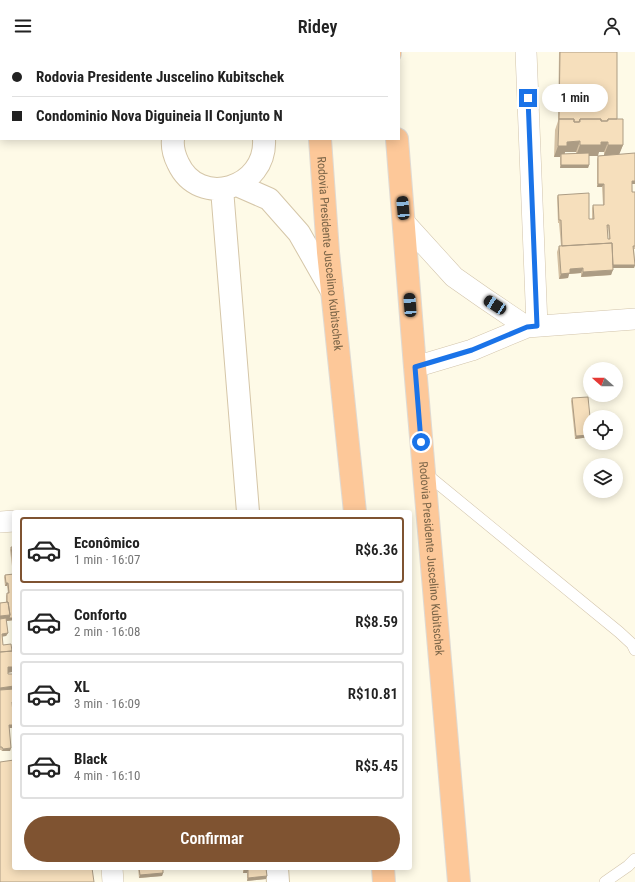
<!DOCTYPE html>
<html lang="pt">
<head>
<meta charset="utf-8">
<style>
  body { margin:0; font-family:"Roboto Condensed",sans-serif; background:#f6f6f6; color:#222; height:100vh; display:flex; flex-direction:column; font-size:15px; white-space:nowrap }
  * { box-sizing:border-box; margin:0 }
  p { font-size:13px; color:#767676 }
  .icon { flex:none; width:22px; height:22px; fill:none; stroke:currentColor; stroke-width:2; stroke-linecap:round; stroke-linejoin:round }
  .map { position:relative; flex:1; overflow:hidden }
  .panel { position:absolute; left:12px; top:458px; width:400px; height:360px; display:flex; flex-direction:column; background:#fff; border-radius:4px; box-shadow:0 2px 10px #0003 }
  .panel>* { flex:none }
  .banner { position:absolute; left:0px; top:0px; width:400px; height:88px; box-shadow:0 2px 10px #0003; display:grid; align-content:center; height:88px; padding:0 12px; background:#fff }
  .needle { width:26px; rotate:291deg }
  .fabs { position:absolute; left:583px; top:310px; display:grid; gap:8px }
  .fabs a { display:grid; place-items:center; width:40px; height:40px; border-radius:50%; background:#fff; box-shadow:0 2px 10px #0003; font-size:20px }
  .end { position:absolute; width:18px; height:18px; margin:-9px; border:5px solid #1a73e8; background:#fff; box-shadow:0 0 0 2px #fff }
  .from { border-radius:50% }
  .bubble { position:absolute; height:28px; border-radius:14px; background:#fff; box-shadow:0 2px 10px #0003; font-size:13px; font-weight:600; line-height:28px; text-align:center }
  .car { position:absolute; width:12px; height:24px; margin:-12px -6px; border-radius:5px; box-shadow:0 0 3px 1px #0007; background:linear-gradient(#222 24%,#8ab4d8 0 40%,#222 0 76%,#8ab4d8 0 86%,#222 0) }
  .banner b { display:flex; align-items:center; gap:14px; height:38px; font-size:15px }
  .banner b+b { border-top:1px solid #e0e0e0 }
  .banner i { width:10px; height:10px; background:#222 }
  ul { padding:7px 0 0; list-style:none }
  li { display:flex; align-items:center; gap:12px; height:66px; margin:0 8px 6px; padding:0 4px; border:2px solid #e0e0e0; border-radius:4px }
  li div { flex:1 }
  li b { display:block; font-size:15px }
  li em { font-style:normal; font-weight:600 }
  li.selected { border-color:#7f5331 }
  li>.icon { width:36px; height:36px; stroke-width:1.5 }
  .action { display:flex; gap:8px; margin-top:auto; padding:8px 12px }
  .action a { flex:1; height:46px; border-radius:24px; background:#7f5331; color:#fff; font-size:16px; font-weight:600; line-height:46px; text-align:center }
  header { display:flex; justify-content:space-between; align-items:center; height:52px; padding:0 12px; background:#fff; font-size:18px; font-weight:600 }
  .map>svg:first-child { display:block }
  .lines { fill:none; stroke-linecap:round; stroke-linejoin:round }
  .lane-casing { stroke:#d2c4ab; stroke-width:12 }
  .street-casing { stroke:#d2c4ab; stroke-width:22 }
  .secondary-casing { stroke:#d5c6a8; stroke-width:24 }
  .highway-casing { stroke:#dfdad3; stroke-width:24 }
  .lane { stroke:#fff; stroke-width:11 }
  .street { stroke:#fff; stroke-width:21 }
  .secondary { stroke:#fff; stroke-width:22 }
  .highway { stroke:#fdc899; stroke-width:22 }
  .wall { fill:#d4c0a2; fill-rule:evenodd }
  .shaded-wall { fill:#ac9c84 }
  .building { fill:#f6dfbc; stroke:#ac9c84; fill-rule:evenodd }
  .route { stroke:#1a73e8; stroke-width:5 }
  .labels { text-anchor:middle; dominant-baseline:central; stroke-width:4; stroke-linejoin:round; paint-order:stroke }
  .street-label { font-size:12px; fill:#7b6548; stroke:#fffcef }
</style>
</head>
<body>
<header><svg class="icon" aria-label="menu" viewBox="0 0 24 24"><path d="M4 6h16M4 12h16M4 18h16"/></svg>Ridey<svg class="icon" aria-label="person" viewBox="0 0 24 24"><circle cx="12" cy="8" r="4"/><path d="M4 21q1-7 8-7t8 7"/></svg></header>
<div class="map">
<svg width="635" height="830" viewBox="0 0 635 830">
  <rect width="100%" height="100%" fill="#fefae7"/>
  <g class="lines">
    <defs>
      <path id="lane" d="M425,421L619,580L632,592L635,598
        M605,830L628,814L635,807"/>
      <path id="street" d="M526,0L537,274
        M404,170L454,225L484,246L527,275
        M415,315L472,298L527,275L635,267
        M0,470L14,469
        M112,816L113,830"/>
      <path id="secondary" d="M217,0V1
        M173,87C172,96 174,103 178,111C199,157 267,137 264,87
        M237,133L269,147L299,181L332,239
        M222,137L248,460
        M277,816L278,830"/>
      <g id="highway">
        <path d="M314,0V1"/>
        <path d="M390,0V1"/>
        <path id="s1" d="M320,87L328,200L355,460"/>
        <path id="s2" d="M397,87L415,315L459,830"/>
        <path d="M383,816L384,830"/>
      </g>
    </defs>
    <use href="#lane" class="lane-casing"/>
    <use href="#street" class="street-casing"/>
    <use href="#secondary" class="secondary-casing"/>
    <use href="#highway" class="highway-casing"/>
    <use href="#lane" class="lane"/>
    <use href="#street" class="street"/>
    <use href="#secondary" class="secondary"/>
    <use href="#highway" class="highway"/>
  </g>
  <path class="wall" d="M559,0H617V67L623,93L619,102L632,132L635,197H634L635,213L634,216H613L611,223L581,225V221L569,222L568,226L559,227L557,200L559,194H561L559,171H558L557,145L558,143L589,167H592V156L593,153H603L602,135H597V107L598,104L604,103V100H599L589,104V113L588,116H560V105H554L555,78L558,69ZM565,100H576V101L565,102ZM607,176H608L609,187H608Z
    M572,346L590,365V385L575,387L571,349Z
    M11,495H14V568L6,569L8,581L6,584H2L3,593L12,599L13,601H14V653H12L14,676H9L11,696L10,699H2L1,698H0V551L6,550V544L7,541H8L7,534H5L4,525L5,523L13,522L10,498ZM12,620V622H8V621Z
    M138,816H163V821L162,824L139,826Z
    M243,816H266V827L247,829V821H243Z"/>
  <path class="shaded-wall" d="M580,89L576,100H565L564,104L561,102L560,105H554L558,94L567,90Z
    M601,90H608L604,100H599L598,104H576L580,93Z
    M608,93H623L619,103H604Z
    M561,113H589L588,116H560Z
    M632,129H635V132H631Z
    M598,132H604L602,135H597Z
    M612,213H635L634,216H611Z
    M583,216L581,221L569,222L568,226L559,227L561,222L570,217Z
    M613,218L611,223L581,225L583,220Z
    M590,383V385L575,387L576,384Z
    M6,531H8L7,534H5Z
    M10,563L14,566V568L0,570V564Z
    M8,581L6,584L1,585L2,582Z
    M14,613V616L12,620L6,621L8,615Z
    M14,634V640L0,641V636Z
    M9,673H14V676H8Z
    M11,696L10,699H2L3,697Z
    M244,818H248L247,821H243Z
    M163,821L162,824L139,826L140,823Z
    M267,824L266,827L247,829L248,826Z"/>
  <path class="building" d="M560,0H617V67H608L607,69H601V67H580L579,70H574V67H559Z
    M559,67H574V70H580V67H601V69H608V67H623V93H608V90H601V93H580V89L567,90V94H558Z
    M589,101V113H561V102Z
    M635,101V129H632V140H635V194H633L635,213H613L612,191L562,194L561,168H559L558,143L589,141V167H594L593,153H604V132H598V104ZM607,173H609L610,187H608Z
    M612,191L613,218L583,220V216L570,217V221L561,222L559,194Z
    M588,345L590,365V383L576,384L572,346Z
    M11,495H14V517Z
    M14,522V566H9L10,563L8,550H7V541H9L8,531H6L5,523Z
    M8,550L10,563L0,564V551Z
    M6,566L8,581L2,582L3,593L11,592L12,599L0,600V567Z
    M13,599L14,615H8V622H14V634L0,636V600Z
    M14,637V650H12L13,661H14V673H9L11,696L3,697L2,695H0V638Z
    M14,708V816H92L94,830H0V710Z
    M139,816H163V821L140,823Z
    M244,816H266L267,824L248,826V818H244Z"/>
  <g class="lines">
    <path class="route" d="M421,390L415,315L472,298L527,275L537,274L528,46"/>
  </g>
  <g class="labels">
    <g class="street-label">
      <text stroke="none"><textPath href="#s1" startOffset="115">Rodovia Presidente Juscelino Kubitschek</textPath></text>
      <text stroke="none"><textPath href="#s2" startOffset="421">Rodovia Presidente Juscelino Kubitschek</textPath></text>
    </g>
  </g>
</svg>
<div class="fabs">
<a><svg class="needle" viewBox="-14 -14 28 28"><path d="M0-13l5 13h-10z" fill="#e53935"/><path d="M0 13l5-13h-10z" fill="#767676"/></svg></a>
<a><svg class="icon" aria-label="locate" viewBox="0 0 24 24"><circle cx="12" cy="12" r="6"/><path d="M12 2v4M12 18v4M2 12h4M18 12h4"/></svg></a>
<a><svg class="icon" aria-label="layers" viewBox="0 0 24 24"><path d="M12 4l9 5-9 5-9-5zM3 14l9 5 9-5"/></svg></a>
</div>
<i class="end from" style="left:421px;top:390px"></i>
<i class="end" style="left:528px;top:46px"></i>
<div class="bubble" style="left:542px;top:32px;width:66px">1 min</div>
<i class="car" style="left:403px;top:156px;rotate:355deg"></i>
<i class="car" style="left:410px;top:253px;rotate:356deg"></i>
<i class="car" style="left:495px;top:253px;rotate:303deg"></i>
<div class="banner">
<b><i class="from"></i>Rodovia Presidente Juscelino Kubitschek</b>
<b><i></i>Condominio Nova Diguineia II Conjunto N</b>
</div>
<section class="panel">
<ul>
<li class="selected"><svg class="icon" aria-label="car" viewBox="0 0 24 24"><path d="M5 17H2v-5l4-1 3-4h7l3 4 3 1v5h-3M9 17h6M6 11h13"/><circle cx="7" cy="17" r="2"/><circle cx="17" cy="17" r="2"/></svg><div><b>Econômico</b><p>1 min · 16:07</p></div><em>R$6.36</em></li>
<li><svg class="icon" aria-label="car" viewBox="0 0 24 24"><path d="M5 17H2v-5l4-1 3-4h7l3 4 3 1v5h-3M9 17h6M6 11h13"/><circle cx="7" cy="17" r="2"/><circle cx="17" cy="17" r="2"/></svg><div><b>Conforto</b><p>2 min · 16:08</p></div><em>R$8.59</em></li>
<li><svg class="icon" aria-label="car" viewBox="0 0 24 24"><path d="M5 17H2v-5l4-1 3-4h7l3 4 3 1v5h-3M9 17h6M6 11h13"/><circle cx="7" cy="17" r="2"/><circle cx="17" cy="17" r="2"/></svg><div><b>XL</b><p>3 min · 16:09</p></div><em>R$10.81</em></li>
<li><svg class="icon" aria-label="car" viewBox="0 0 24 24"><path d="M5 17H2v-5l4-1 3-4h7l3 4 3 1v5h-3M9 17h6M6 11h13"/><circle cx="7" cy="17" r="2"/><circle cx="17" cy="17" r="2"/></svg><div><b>Black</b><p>4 min · 16:10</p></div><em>R$5.45</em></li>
</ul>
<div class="action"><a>Confirmar</a></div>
</section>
</div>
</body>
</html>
